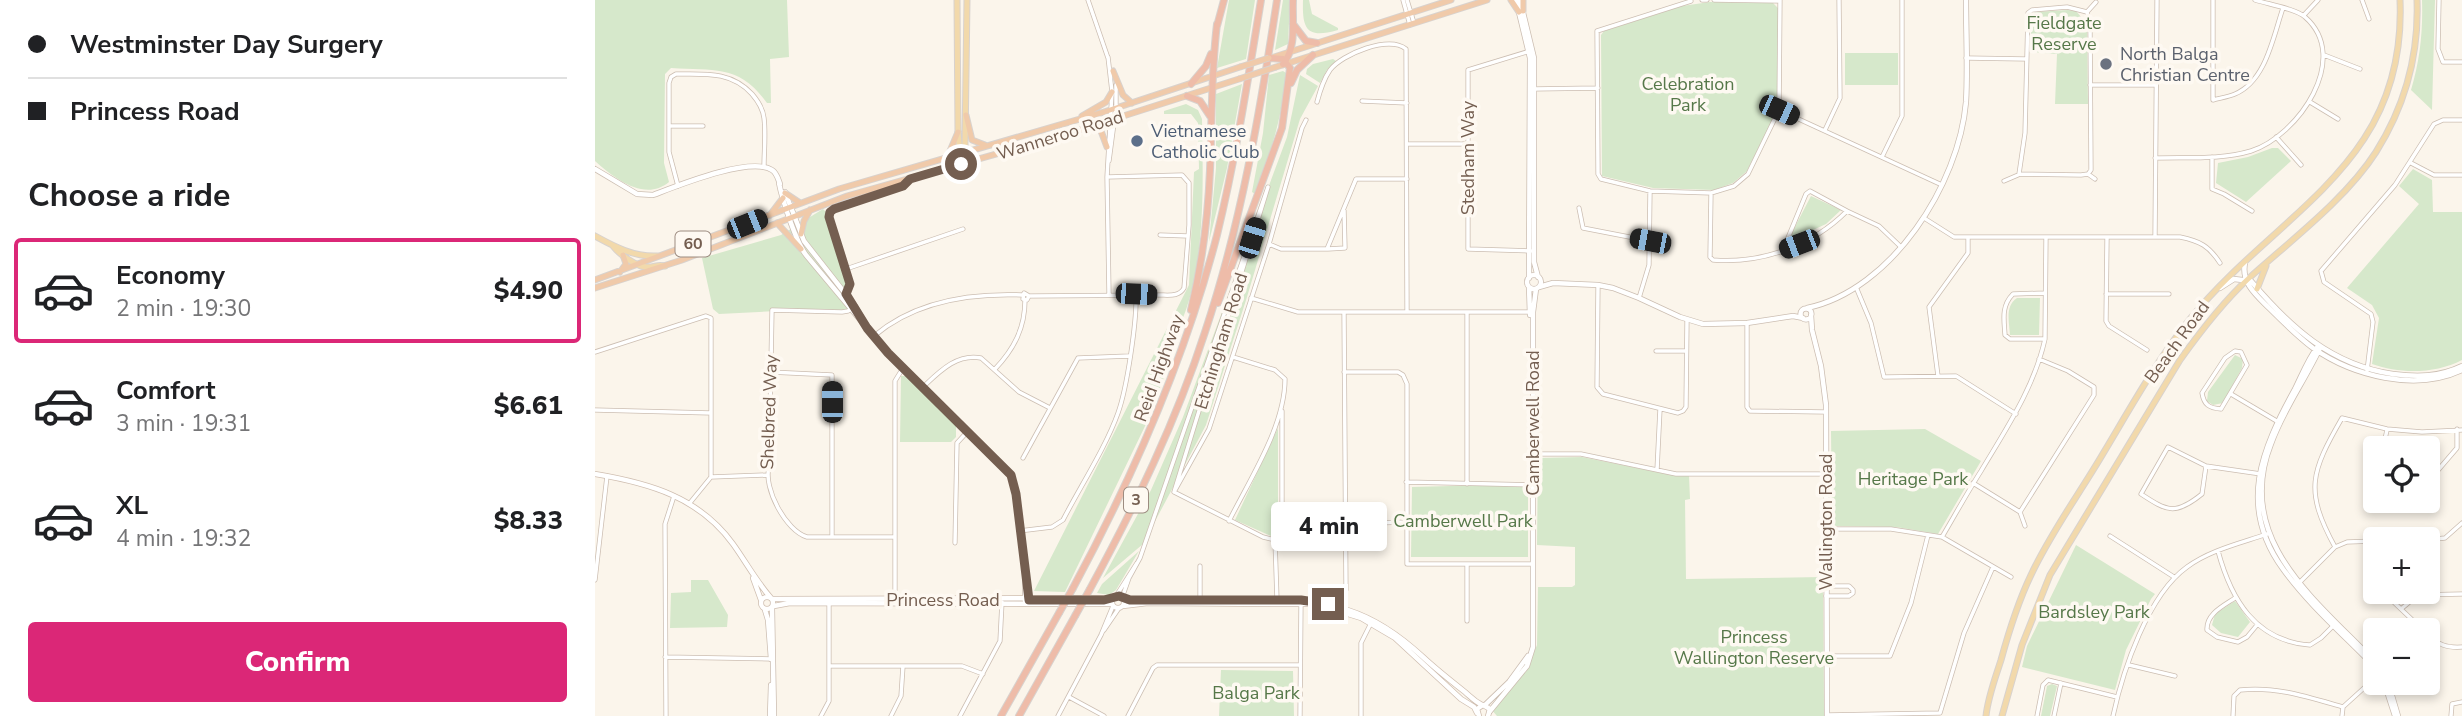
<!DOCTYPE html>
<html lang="en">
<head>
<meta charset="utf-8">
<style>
  body { margin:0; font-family:"Nunito Sans",sans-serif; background:#f6f6f6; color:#202124; height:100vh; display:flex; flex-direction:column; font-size:26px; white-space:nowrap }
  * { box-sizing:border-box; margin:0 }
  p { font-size:23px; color:#757577 }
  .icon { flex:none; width:38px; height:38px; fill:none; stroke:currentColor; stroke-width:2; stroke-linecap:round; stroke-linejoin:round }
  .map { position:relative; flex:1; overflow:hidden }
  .sheet { display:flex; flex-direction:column; background:#fff; width:595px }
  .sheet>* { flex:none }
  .hud { display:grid; align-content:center; height:154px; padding:0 28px; background:#fff }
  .buttons { position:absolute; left:1768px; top:436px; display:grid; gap:14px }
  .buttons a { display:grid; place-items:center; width:77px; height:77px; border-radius:7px; background:#fff; box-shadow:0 4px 10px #0003; font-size:35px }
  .end { position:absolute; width:32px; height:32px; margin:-16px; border:9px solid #745e50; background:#fff; box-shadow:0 0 0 4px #fff }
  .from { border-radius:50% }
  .bubble { position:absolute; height:49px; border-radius:7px; background:#fff; box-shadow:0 4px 10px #0003; font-size:23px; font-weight:800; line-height:49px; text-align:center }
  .car { position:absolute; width:21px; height:42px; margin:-21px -10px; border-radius:9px; box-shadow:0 0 5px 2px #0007; background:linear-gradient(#222 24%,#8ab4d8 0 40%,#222 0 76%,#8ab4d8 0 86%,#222 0) }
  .hud b { display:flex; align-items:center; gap:24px; height:66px; font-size:26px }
  .hud b+b { border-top:2px solid #e0e0e0 }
  .hud i { width:18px; height:18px; background:#202124 }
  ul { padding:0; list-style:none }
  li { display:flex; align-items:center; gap:21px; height:105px; margin:0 14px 10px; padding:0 14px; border:4px solid transparent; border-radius:7px }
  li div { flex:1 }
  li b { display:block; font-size:26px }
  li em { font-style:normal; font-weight:800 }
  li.active { border-color:#db2777 }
  li>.icon { width:63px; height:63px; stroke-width:1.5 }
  h2 { padding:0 28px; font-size:32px; line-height:84px }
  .primary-button { display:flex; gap:14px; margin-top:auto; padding:14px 28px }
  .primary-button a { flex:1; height:80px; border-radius:7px; background:#db2777; color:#fff; font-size:28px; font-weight:800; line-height:80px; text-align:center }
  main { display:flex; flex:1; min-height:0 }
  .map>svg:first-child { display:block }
  .green { fill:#d6e8cb }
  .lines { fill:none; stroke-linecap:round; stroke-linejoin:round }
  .minor-casing { stroke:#ccbeb2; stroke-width:5 }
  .tertiary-casing { stroke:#ccbeb2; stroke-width:6 }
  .secondary-casing { stroke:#cfbeb0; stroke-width:6 }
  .primary-casing { stroke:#d8d2ce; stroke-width:7 }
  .trunk-casing { stroke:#d8d2ce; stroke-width:7 }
  .motorway-casing { stroke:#d8d2ce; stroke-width:8 }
  .minor { stroke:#fff; stroke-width:3.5 }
  .tertiary { stroke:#fff; stroke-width:4.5 }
  .secondary { stroke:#fff; stroke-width:4.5 }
  .primary { stroke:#f2d9ab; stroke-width:5 }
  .trunk { stroke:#f0caaa; stroke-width:5 }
  .motorway { stroke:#eebca9; stroke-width:6 }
  .trunk-bridge-casing { stroke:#d8d2ce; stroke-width:7; stroke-linecap:butt }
  .motorway-bridge-casing { stroke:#d8d2ce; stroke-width:8; stroke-linecap:butt }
  .trunk-bridge { stroke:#f0caaa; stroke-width:5 }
  .motorway-bridge { stroke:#eebca9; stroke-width:6 }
  .route { stroke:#745e50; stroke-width:9 }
  .worship-dot { fill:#6b7280; stroke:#fef9f2; stroke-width:2.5 }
  .service-dot { fill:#5c6f8a; stroke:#fef9f2; stroke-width:2.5 }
  .labels { text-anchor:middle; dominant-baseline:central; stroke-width:7; stroke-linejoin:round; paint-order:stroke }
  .shield { fill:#fef9f2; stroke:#9d8c81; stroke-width:2 }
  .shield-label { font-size:16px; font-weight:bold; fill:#745e50 }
  .park-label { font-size:18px; fill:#567849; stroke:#fef9f2 }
  .worship-label { font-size:18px; fill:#5b616d; stroke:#fef9f2; text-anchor:start }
  .service-label { font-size:18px; fill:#4e5e75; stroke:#fef9f2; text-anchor:start }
  .street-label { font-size:18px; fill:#745e50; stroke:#fef9f2 }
</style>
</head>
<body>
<main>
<section class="sheet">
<div class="hud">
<b><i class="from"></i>Westminster Day Surgery</b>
<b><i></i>Princess Road</b>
</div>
<h2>Choose a ride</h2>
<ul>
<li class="active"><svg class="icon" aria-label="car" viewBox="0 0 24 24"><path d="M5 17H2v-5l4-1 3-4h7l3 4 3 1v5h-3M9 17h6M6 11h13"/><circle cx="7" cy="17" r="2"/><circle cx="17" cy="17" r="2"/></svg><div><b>Economy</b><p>2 min · 19:30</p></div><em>$4.90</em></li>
<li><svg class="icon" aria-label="car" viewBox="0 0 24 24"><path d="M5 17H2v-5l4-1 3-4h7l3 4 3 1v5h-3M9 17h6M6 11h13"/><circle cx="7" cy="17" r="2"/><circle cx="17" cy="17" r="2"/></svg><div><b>Comfort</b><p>3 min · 19:31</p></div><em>$6.61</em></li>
<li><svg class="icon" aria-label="car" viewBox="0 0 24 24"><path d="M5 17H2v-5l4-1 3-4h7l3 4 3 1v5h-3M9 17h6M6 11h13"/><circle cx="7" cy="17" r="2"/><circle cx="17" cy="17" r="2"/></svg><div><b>XL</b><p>4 min · 19:32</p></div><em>$8.33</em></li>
</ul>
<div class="primary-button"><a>Confirm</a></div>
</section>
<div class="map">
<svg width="1867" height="716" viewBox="0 0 1867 716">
  <rect width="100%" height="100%" fill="#fbf5eb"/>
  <path class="green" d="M0,0H192L194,57L175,59L176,103H172C144,64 120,71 76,68L70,74L69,163L74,182C50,202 20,179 0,161Z
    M634,0H660L651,59L622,68Z
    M688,0H695L693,44L680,50Z
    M708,0H714L717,14L743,28V30C712,39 707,30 708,0Z
    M1827,0H1840L1837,110L1816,90C1825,60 1828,32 1827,0Z
    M1115,2L1178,3L1183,8L1184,98L1178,119L1152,171L1138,183L1119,190L1058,188L1007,176L1006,35L1009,31L1087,6Z
    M1473,10L1481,11L1492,24L1493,104H1460L1462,54L1436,52V17L1440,12Z
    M1250,53H1303V85H1250Z
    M738,59L741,61L732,70L725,83L711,74L712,69L718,64Z
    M688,71L691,73C687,119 676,152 660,194L657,192L668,133L674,75Z
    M705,75L723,86L705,119L652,297L611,425L548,544L508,578L556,490L588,417L692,137Z
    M647,84L632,168L614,242L621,168V94Z
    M591,104L603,110L607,119C608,185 612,278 579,337L583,340L552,422L470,592L439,591L594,285L599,172L604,169L603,123L596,114H569V111Z
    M1677,148H1683L1696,161L1651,202L1621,183L1623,163L1653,157Z
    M1818,169L1837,180L1838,212H1867V360C1840,374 1805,374 1777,364L1784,318L1777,305L1752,288L1824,204L1804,186Z
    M1216,196L1246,210L1231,224L1192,242Z
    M228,209L233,214L255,286L259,313L181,311L124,314L118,309L107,258L186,235Z
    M1422,298H1445L1444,335H1415C1414,321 1410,306 1422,298Z
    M1640,355L1648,359L1647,368L1628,403L1618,405L1612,401L1613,392Z
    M306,376H311L361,426V437L356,442H305Z
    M683,428V535L678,537L640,520Z
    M1330,429L1386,461L1343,534L1301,527L1237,526L1236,431Z
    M987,457L1077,475H1094L1095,499L1090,500L1091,579L1228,577L1229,716H902L896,709L932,669L942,645L943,587H977L980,585V547L942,545L943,458Z
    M933,484V557H816L817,487Z
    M1481,545L1560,594L1556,599L1531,650L1520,690L1427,667L1432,646Z
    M544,551L521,590L514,595L502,593L507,584Z
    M96,580H113L133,615L132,627L75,628L76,593L96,592Z
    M1640,601L1655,622L1643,637L1626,633L1617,625L1620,614Z
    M626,670L698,671L699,716H624Z
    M1457,684L1462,686L1455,716H1446L1452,686Z"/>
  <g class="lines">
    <defs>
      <path id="minor" d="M493,0L513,58
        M808,0L815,25
        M812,0L819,23
        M1107,0H1112
        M1119,0L1185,1
        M1618,0V100C1625,98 1633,97 1640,94C1671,81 1678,37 1688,8
        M1767,0L1774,19
        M1844,0L1843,49L1848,62H1867
        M1096,1L1002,31L1003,174L1006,179L1055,191L1116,193L1139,186L1153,174L1184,110L1185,0
        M1492,12L1472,7L1437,10L1433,13L1430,133L1424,174L1486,175L1493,174L1496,170L1495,24L1492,12L1501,2
        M1709,15L1723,0
        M935,51L873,70V249L936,251
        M1729,55L1765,69
        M513,57L517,92L512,177L514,294
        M1371,58L1431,59
        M1495,85H1561
        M938,89L1003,88
        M767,101L812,103
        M722,102C725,91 728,80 735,70C747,54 794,35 811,49L812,312
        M1715,102L1743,119
        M1184,110L1347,185
        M74,126H108
        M1230,130L1245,98L1244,0
        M1681,137L1706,165
        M813,144H873
        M1287,157L1307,116V0
        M1617,157V189L1629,194L1657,211
        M1560,158C1592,157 1626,160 1656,151C1703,136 1757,58 1710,17C1702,9 1672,4 1660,0
        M514,161L521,108V85
        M1816,163L1839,175H1867
        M1493,174L1500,179
        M1409,181L1423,175
        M83,186L74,152V83L76,77L81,74C110,74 136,71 157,94C163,101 168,109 169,118C171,134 169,151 169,167
        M1116,193L1115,257L1118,260C1167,264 1217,246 1252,211L1284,226L1306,247
        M984,208L988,228L1055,241
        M1329,218L1359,237H1585C1605,241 1614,246 1625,263
        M565,235L593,236
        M1560,237L1562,0
        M1512,238L1511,321L1514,326L1552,350
        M674,244L686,249H732L761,179H812
        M733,249L750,248L749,210
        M1188,250L1211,194L1215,191L1252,211
        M251,269L368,229
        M1003,285L1002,387L1008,394L1083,413L1088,411L1091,407L1092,320
        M1261,287L1276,323L1289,377L1361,376L1421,414
        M429,293L434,296L432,300L428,299Z
        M1450,293L1418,294C1406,306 1409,320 1410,335L1415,339H1450
        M1511,294H1574
        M249,295L255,284L234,217L235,212L308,186L315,179
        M434,296L564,295C574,295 584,297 589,288L594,225V183L587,175L512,177
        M656,298L703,312H935
        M1044,298L1054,265L1055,191
        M260,306L253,311L247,312L177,310L174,467C168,488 191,531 212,537H300
        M749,312L751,590
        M872,312V484
        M1152,323V407L1155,411L1230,412
        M279,336C320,301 375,293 427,295
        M1061,351H1090
        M1640,351L1646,352L1652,365L1626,409C1614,408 1609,405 1607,393L1630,358Z
        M0,352L111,316L116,318V477L94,504
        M400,369C419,349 430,328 430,300
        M1772,371L1778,322L1776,314L1729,282L1726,271L1800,185L1839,124L1848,120H1867
        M175,372L237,375V536
        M749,372H803L808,375L812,384V564H938
        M1343,376L1334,307L1373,253V238
        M328,387C344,372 362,353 386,358L424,392L455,408
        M1636,394L1685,423
        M0,410L116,413
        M1788,448L1792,430
        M935,454H986L1081,474H1231
        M428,458L483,358L534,356
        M1611,466L1607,494C1580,516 1572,511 1546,494L1573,447L1611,466L1666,474
        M1780,468L1772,482L1780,487
        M1062,470L1065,409
        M116,477L172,475
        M811,482L938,485
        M1378,483L1425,512L1499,395V387L1473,371L1444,359
        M1832,483L1862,448V429
        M579,492L668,537L680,540L682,600
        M1425,512L1430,526
        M634,521C655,479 690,426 690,379L680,370L638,357
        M750,524L812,522
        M1231,529H1296L1347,537L1416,577
        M424,531L457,527L468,520C485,487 511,447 523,413C532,388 542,321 541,294
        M1515,536L1579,577
        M1347,537C1360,515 1372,493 1386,471C1411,429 1439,388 1450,339L1451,237
        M680,540L687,531V411
        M1832,540L1850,538L1867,523
        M1775,541V574L1780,583
        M360,543L362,443L373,431
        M1740,547C1709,490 1716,472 1747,418L1792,429L1827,432L1867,430
        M1623,551C1636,599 1660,641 1715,645L1726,638L1740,624
        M0,580L12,476
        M1703,584L1740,547L1752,542L1780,541
        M1231,586H1254L1258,590V593L1254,596H1231
        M1788,592L1828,630
        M521,596L542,563
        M527,598L534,578L545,558L673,187L579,492L614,429L674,244L707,128L711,120
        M1640,598C1628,606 1611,614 1612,630L1622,637L1643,642L1652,637L1662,625
        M300,601V381L308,368
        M605,603V566
        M1806,609L1823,595L1867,594
        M872,621V564
        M509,630L524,608
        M1832,634C1844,645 1851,648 1867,647
        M1232,656H1295L1316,603L1333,535
        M70,657L177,659
        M1534,665L1580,676
        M234,666H367L388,674
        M474,697L509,716
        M1232,715L1345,713L1369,633L1398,567
        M71,716L70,524L79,496
        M226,716L234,701V601
        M296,716L306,696L308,666
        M365,716L405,641L407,602
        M463,716L506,635L518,606
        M533,716L558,668L562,665H705
        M705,716L706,602
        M766,716V643L776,623
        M1442,716L1448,685L1453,680L1522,697
        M1459,716L1466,683
        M1518,716C1528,670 1553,595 1592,567C1615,550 1646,543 1672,534
        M1638,716L1639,696L1645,690C1681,686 1713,697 1748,707
        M1747,716L1748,707L1780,678
        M1856,716L1857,704L1867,702"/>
      <path id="tertiary" d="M921,0L935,58L934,278
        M925,0L939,58V262L943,277
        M0,169L42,194L58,195C82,186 155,156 177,170C182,173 183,179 185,184
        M184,183C187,199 201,242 211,255L293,353L416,475L421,494L434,601
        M190,192L209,241L260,306L268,320
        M1650,263C1646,283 1661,295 1674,308C1688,322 1702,336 1718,348C1758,376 1821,392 1867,370
        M932 282a7 7 0 1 1 14 0a7 7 0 1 1-14 0Z
        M934,287L935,315
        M944,287L958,283L1003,285L1018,288L1044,298L1085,317L1108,324L1152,323L1198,316L1208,318
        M1625,288L1639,279L1656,281C1695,327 1736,365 1798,374C1822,377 1844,377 1867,366
        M1212,308C1297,290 1364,184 1371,102C1373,69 1371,34 1371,0
        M1205.5 314a5.5 5.5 0 1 1 11 0a5.5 5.5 0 1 1-11 0Z
        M1216,315L1217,330L1226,366L1231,405L1232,716
        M1723,346C1713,359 1707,375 1700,389C1667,449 1642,506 1688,569C1714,605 1749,635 1780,667
        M1725,348C1710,380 1688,410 1676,444C1638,540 1722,601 1780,662
        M430,601V578
        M177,608L179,716
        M170,610L173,620L176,659
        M1789,682L1800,716
        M1793,682L1803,716
        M890,705L914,682L933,656
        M895,711L932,666L938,647V312L941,289
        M175,716L176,685"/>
      <path id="secondary" d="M0,474C54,483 104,497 138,544C151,562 161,581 176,598
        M158,578L166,600
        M517 602a6 6 0 1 1 12 0a6 6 0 1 1-12 0Z
        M166 603a6 6 0 1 1 12 0a6 6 0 1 1-12 0Z
        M177,599L518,598
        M528,599L552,601
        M666,601C736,600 775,608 828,657C842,670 856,681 870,692C876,697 879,701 887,705
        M179,606L195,603L517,604
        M528,606L553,603L690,604H715L740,610L766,618L800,638L866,699L879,707L882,713
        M884,716L882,709L888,705L895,709L893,716"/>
      <path id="primary" d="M362,0L363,132L366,164
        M372,163L370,144L372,0
        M0,236C20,247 39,257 62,256
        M18,246C24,254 43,268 53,267C60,267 63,264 70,266
        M1662,289L1671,266
        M1391,716C1393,697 1400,679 1406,660C1414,631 1423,602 1436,575C1456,532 1485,493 1509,452C1536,407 1562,360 1595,319C1684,210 1812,165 1805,0
        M1407,716L1427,645L1455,575L1585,360C1605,332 1628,302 1653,279C1695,241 1751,199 1781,152C1810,106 1824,54 1822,0"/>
      <path id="trunk" d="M916,0L924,12
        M928,0V11
        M676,58L856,0
        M681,67L892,0
        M518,71L528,95L537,103
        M371,115L377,140L390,145
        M487,116L511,102L517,92
        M499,125L506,131L512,147
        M352,158L363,132
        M190,193L205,203
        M175,215L188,198
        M182,223L206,249
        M206,234L209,221L215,210
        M25,272L31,264L28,255
        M0,280L244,189L509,112L645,67
        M0,288L87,260L252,196L472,134L644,79"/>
      <path id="motorway" d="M698,24L711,41L722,43
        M622,26L629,0
        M688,64C702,48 697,21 698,0
        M696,83L702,70L718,55
        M596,84L611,66L616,54
        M592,96L605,101L615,116
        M623,303L687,128L695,68L688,59L674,58
        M596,310C607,264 613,218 615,170C617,121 616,73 622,24
        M478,588C539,475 590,359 622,235C641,157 653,79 666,0
        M495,589C540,506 581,422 610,332C646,224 665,112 682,0
        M406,716L464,613
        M424,716L480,616"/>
    </defs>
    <use href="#minor" class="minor-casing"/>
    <use href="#tertiary" class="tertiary-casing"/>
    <use href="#secondary" class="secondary-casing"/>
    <use href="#primary" class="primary-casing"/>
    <use href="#trunk" class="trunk-casing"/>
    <use href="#motorway" class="motorway-casing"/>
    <use href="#minor" class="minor"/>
    <use href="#tertiary" class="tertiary"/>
    <use href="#secondary" class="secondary"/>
    <use href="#primary" class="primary"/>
    <use href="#trunk" class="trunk"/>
    <use href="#motorway" class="motorway"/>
    <defs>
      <path id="trunk-bridge" d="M645,67L674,58
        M644,79L681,67"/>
      <path id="motorway-bridge" d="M464,613L478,588
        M480,616L495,589"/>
    </defs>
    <use href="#trunk-bridge" class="trunk-bridge-casing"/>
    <use href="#motorway-bridge" class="motorway-bridge-casing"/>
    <use href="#trunk-bridge" class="trunk-bridge"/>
    <use href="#motorway-bridge" class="motorway-bridge"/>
  </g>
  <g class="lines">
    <path class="route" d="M366,164L315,179L308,186L239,209L235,212L234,217L255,284L251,294L272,328L293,353L416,475L421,494L434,600H509L524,596L535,600H706L733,604"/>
  </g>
  <circle class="worship-dot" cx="1511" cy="64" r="7"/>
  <circle class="service-dot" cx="542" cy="141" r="7"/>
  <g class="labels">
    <g class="shield">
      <rect x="80.5" y="231.5" width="35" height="25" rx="5"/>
      <rect x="529" y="487.5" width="24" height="25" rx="5"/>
    </g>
    <g class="shield-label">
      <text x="98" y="244">60</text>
      <text x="541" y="500">3</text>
    </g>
    <g class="park-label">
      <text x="1469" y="23">Fieldgate<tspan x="1469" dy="21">Reserve</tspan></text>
      <text x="1093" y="84">Celebration<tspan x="1093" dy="21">Park</tspan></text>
      <text x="1318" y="479">Heritage Park</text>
      <text x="868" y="521">Camberwell Park</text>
      <text x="1499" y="612">Bardsley Park</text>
      <text x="1159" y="637">Princess<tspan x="1159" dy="21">Wallington Reserve</tspan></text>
      <text x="661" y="693">Balga Park</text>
    </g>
    <g class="worship-label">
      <text x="1525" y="54">North Balga<tspan x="1525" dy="21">Christian Centre</tspan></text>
    </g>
    <g class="service-label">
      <text x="556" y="131">Vietnamese<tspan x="556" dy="21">Catholic Club</tspan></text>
    </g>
    <g class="street-label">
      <text transform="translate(465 135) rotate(-17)">Wanneroo Road</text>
      <text transform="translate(873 158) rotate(-90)">Stedham Way</text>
      <text transform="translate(626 341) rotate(-73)">Etchingham Road</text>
      <text transform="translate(1582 342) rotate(-54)">Beach Road</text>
      <text transform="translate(564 368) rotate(-70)">Reid Highway</text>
      <text transform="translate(174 412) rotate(-88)">Shelbred Way</text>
      <text transform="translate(938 423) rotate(-90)">Camberwell Road</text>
      <text transform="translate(1231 522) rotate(-90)">Wallington Road</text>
      <text x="348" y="600">Princess Road</text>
    </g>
  </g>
</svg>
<div class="buttons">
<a><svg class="icon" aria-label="locate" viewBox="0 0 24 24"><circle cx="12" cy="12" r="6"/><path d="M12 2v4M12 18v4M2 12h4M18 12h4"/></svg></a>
<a>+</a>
<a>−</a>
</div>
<i class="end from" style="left:366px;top:164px"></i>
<i class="end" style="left:733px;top:604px"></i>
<div class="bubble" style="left:676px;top:502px;width:116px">4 min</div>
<i class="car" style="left:1184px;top:110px;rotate:114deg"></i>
<i class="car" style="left:152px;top:224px;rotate:68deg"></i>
<i class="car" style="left:657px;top:238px;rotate:17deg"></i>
<i class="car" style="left:1055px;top:241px;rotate:281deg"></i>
<i class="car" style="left:1204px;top:244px;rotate:249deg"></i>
<i class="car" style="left:541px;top:294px;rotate:92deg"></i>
<i class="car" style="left:237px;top:402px;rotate:0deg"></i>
</div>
</main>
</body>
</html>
